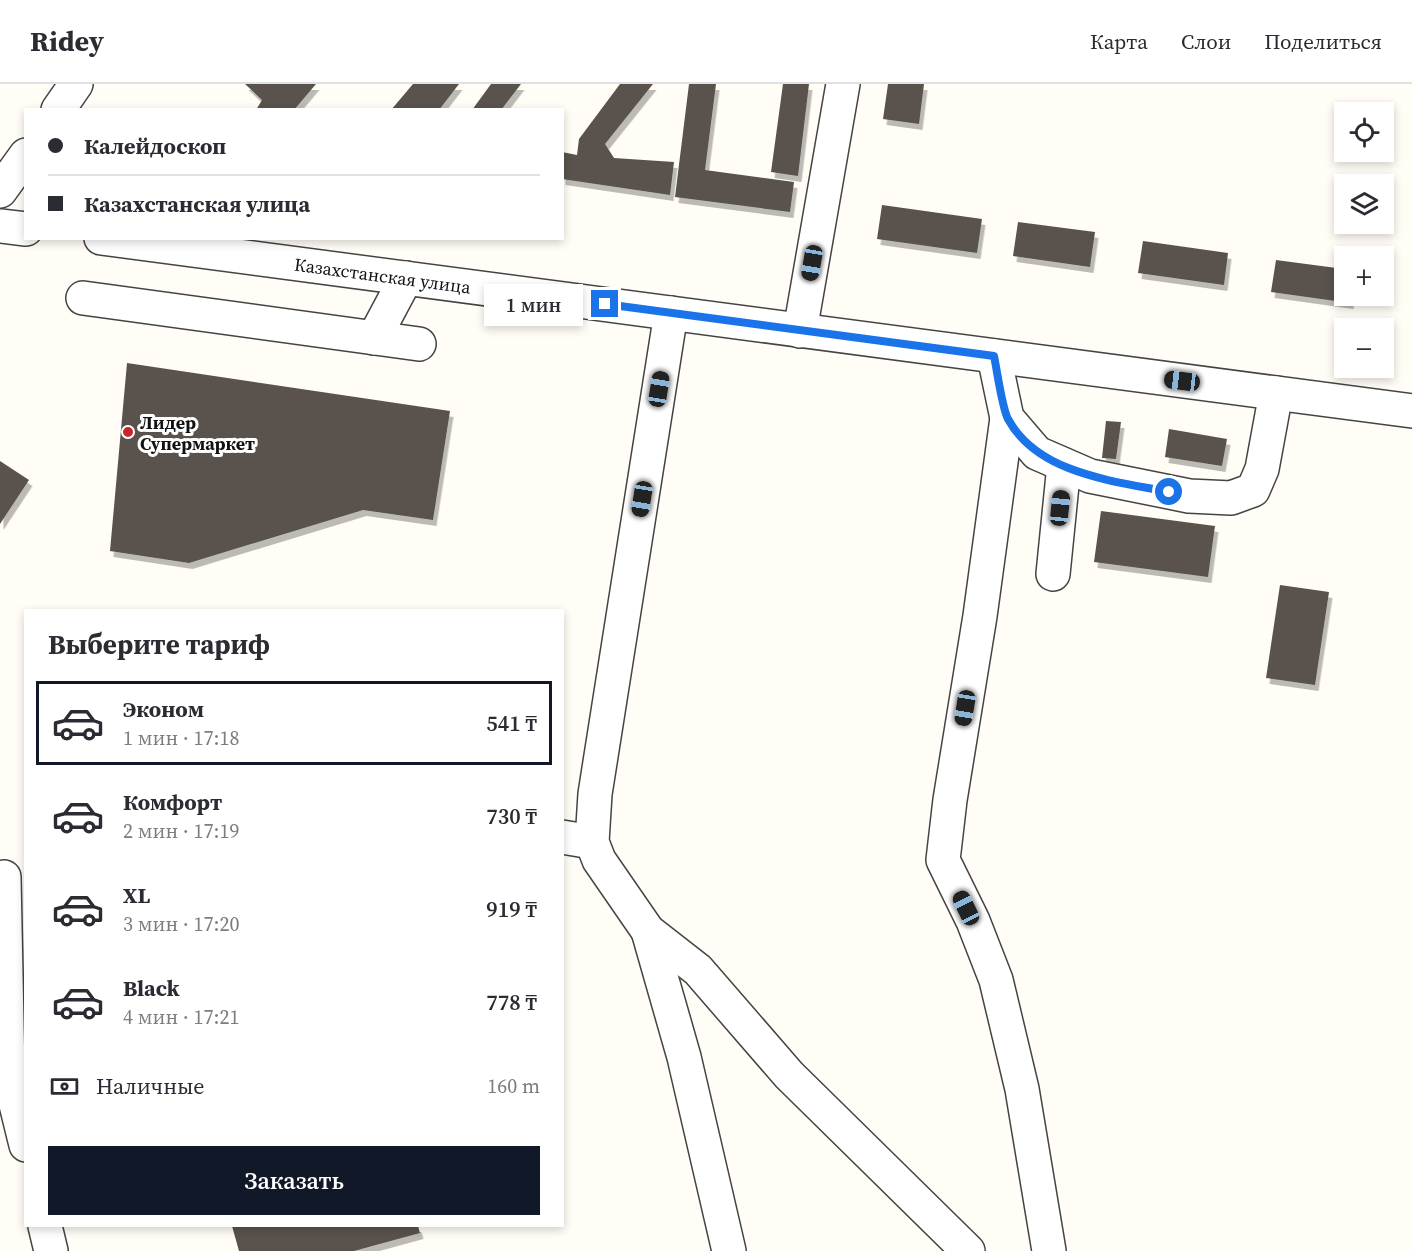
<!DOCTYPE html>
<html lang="ru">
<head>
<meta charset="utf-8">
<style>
  body { margin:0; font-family:"Source Serif 4",serif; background:#f2f2f3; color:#2b2b33; height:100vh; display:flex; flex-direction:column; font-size:22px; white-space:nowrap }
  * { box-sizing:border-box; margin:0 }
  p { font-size:20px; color:#7c7c81 }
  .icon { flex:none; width:33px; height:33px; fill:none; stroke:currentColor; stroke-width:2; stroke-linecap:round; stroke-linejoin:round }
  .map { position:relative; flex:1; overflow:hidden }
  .drawer { position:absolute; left:24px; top:525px; width:540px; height:618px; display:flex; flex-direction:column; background:#fff; border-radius:0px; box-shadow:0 3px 9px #0003 }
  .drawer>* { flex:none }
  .banner { position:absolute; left:24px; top:24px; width:540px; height:132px; border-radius:0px; box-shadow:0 3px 9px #0003; display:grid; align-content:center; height:132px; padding:0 24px; background:#fff }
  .fabs { position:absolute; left:1334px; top:18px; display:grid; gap:12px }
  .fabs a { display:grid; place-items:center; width:60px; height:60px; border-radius:0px; background:#fff; box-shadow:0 3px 9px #0003; font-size:30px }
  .end { position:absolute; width:27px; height:27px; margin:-14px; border:8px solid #1a73e8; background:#fff; box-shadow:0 0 0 3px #fff }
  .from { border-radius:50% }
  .bubble { position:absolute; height:42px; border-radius:0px; background:#fff; box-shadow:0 3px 9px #0003; font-size:20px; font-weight:600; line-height:42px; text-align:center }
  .car { position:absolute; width:18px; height:36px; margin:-18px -9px; border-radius:8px; box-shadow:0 0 4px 2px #0007; background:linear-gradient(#222 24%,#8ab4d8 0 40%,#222 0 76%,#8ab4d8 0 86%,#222 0) }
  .banner b { display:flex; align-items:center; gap:21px; height:57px; font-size:22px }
  .banner b+b { border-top:2px solid #e1e1e2 }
  .banner i { width:15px; height:15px; background:#2b2b33 }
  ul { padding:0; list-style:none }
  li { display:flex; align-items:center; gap:18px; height:84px; margin:0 12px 9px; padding:0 12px; border:3px solid transparent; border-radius:0px }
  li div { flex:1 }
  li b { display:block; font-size:22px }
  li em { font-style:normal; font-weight:600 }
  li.current { border-color:#111827 }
  li>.icon { width:54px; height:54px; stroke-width:1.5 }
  h2 { padding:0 24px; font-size:27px; line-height:72px }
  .pay { display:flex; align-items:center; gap:15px; height:66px; padding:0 24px; font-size:22px }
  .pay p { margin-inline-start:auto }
  .button { display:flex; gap:12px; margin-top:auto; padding:12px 24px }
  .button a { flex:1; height:69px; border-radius:0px; background:#111827; color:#fff; font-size:24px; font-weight:600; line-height:69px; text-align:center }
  header { display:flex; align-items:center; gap:36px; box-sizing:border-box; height:84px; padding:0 30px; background:#fff; border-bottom:2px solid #e1e1e2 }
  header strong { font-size:28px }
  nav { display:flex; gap:33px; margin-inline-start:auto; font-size:21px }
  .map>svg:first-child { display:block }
  .building { fill:#5a524d; filter:url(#shadow) }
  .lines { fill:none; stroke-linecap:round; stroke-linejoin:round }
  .minor-casing { stroke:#444; stroke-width:36 }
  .minor { stroke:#fff; stroke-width:33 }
  .route { stroke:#1a73e8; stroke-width:8 }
  .poi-dot { fill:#c4262e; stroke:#fff; stroke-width:2 }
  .labels { text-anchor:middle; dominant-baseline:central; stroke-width:6; stroke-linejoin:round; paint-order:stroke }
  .street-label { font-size:18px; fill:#111; stroke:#fff }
  .poi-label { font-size:18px; font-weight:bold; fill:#111; stroke:#fff; text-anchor:start }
</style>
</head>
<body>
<header>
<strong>Ridey</strong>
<nav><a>Карта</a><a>Слои</a><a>Поделиться</a></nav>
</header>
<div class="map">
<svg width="1412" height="1167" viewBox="0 0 1412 1167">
  <defs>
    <filter id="shadow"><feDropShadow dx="3.5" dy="6" stdDeviation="0" flood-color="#0004"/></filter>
  </defs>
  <rect width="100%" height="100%" fill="#fffdf5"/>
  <path class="building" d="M245,0H316L294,26H256L262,16Z
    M413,0H459L439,26H391Z
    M491,0H521L501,26H472Z
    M620,0H653L605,60L614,74L674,78L670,111L562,95V68L577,71L579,55Z
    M689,0H716L705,86L794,98L790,128L675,113Z
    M783,0H809L798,92L771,88Z
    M888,0H924L919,40L883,35Z
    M882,121L982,135L977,169L877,155Z
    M1018,138L1095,148L1090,183L1013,172Z
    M1143,157L1228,169L1224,201L1138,189Z
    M1276,176L1344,185V212H1351L1350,219L1271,208Z
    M127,279L450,327L433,436L363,426L189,479L110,467Z
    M1106,337L1121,338L1116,375L1102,374Z
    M1169,345L1227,355L1222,382L1165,373Z
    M0,377L29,396L0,440Z
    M1101,427L1215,442L1208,493L1094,478Z
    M1280,501L1329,508L1315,601L1266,594Z
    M232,1142H418L420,1149L354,1167H239Z"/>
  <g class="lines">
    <defs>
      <g id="minor">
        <path d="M58,26L76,0"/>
        <path d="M0,107L26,71"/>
        <path d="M0,142L26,145"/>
        <path id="s1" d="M101,154L1412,327"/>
        <path d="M83,214L419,260"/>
        <path d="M671,229L595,710L592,758L599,776L648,847L698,886L789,991L968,1167"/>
        <path d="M800,247L843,0"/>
        <path d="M374,254L406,194"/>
        <path d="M994,272L1007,334L1037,369L1090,392L1189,412L1231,414L1253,406L1262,385L1276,309"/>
        <path d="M1007,334L980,532L950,716L943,776L973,837L996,896L1022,1005L1049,1167"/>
        <path d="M1053,490L1064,381"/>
        <path d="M562,753L592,758"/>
        <path d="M4,793L8,988L26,1061"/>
        <path d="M648,847L684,973L729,1167"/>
        <path d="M45,1142L51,1167"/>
      </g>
    </defs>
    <use href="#minor" class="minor-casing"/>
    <use href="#minor" class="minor"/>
  </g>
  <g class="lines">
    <path class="route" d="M605,220L994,272C997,286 1002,324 1008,335C1038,390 1114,397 1169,408"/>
  </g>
  <circle class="poi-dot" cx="128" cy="348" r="6"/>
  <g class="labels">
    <g class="street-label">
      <text stroke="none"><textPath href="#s1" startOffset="284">Казахстанская улица</textPath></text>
    </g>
    <g class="poi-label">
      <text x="140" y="338">Лидер<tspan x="140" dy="21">Супермаркет</tspan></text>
    </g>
  </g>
</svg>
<div class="fabs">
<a><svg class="icon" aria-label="locate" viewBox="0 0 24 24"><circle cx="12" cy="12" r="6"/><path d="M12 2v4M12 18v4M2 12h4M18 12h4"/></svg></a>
<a><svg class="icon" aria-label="layers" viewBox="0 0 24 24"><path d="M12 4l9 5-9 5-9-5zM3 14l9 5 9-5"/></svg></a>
<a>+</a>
<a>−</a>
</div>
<i class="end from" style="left:1169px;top:408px"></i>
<i class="end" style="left:605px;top:220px"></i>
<div class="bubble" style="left:484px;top:200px;width:99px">1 мин</div>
<i class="car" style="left:812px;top:179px;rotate:190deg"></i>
<i class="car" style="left:1182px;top:297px;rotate:277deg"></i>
<i class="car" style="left:659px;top:305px;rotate:9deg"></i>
<i class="car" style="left:642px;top:415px;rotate:189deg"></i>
<i class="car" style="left:1060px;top:424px;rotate:6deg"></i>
<i class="car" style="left:965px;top:624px;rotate:189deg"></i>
<i class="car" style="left:966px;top:824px;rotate:334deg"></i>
<div class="banner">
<b><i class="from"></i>Калейдоскоп</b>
<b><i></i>Казахстанская улица</b>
</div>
<section class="drawer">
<h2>Выберите тариф</h2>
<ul>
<li class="current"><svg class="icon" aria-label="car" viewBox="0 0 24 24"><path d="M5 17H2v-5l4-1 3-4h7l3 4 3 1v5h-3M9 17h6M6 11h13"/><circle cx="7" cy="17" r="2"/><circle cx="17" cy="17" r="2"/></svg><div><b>Эконом</b><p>1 мин · 17:18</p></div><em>541 ₸</em></li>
<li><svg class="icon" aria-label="car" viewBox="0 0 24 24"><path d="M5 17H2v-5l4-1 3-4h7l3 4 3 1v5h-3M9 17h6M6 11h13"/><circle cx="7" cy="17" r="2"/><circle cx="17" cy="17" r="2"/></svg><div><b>Комфорт</b><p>2 мин · 17:19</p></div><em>730 ₸</em></li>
<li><svg class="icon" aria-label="car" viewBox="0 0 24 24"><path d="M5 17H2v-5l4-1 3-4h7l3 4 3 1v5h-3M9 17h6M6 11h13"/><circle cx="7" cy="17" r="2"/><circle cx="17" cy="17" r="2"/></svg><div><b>XL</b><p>3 мин · 17:20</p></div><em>919 ₸</em></li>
<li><svg class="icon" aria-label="car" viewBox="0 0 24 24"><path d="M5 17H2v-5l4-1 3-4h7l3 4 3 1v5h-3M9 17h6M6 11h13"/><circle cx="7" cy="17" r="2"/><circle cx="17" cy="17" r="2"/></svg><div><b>Black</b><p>4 мин · 17:21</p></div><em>778 ₸</em></li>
</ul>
<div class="pay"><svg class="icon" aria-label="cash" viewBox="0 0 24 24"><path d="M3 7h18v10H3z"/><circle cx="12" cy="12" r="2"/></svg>Наличные<p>160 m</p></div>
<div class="button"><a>Заказать</a></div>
</section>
</div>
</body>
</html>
